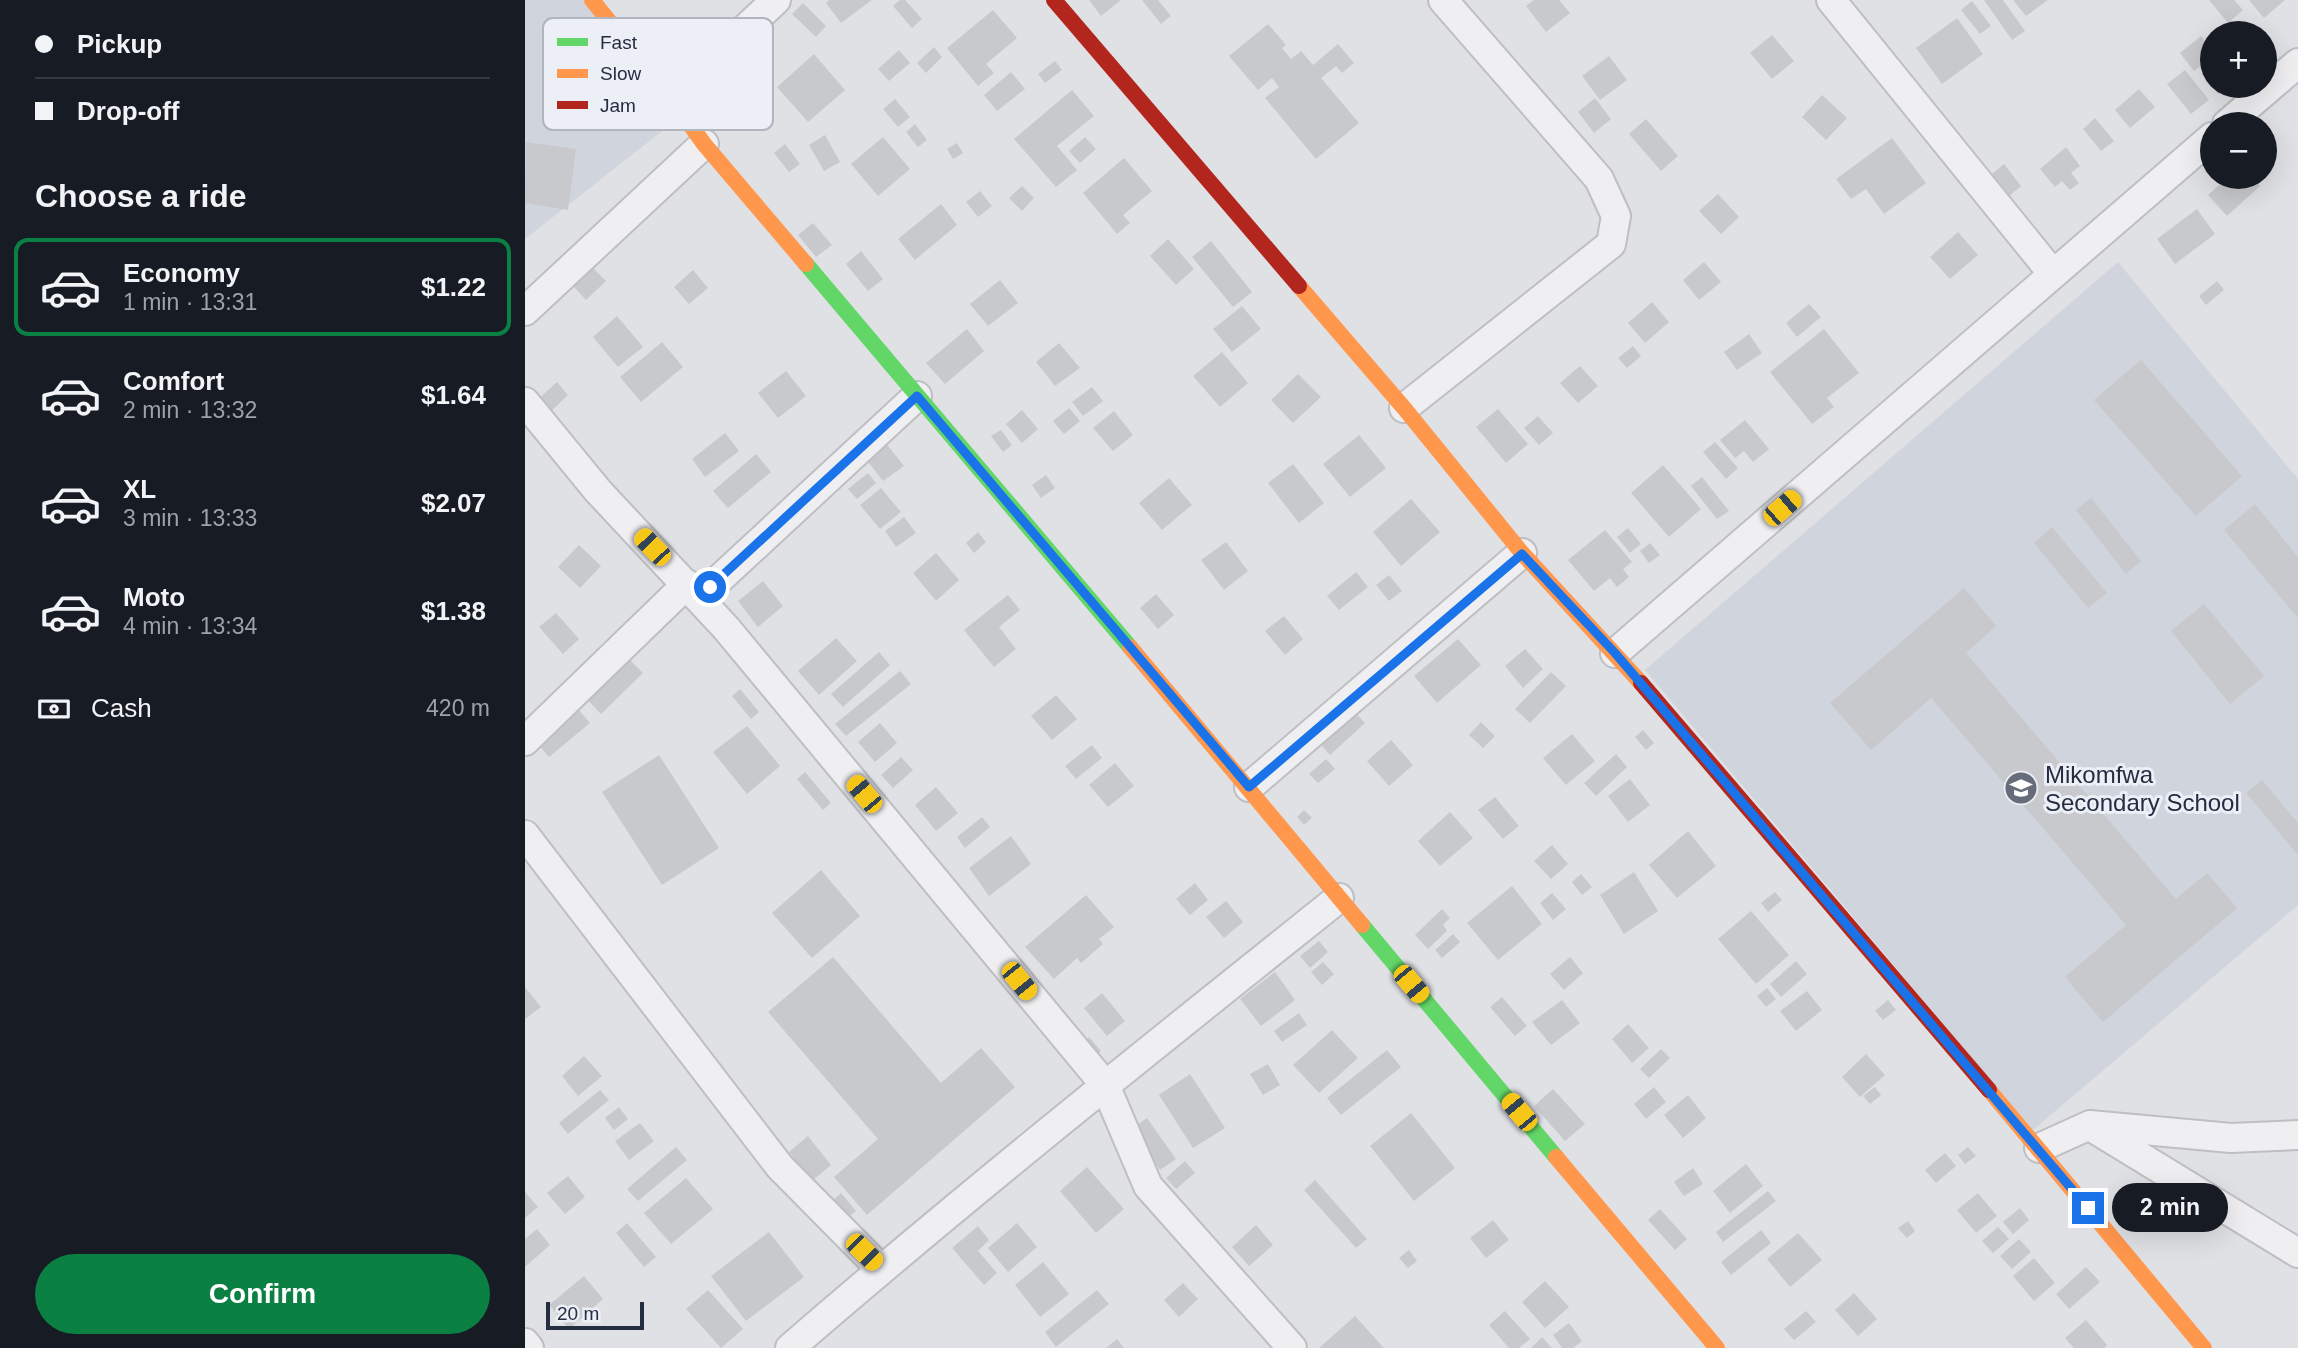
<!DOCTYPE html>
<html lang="en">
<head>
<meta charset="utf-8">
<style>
  body { margin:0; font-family:Arial,sans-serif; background:#242831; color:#f1f3f6; height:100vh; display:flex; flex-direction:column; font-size:26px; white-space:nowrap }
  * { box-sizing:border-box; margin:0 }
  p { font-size:23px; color:#9ea1a6 }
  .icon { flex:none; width:38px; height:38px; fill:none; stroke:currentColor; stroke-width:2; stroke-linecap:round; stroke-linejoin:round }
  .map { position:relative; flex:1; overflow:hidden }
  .sheet { display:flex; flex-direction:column; background:#171b24; width:525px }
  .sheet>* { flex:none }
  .guide { display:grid; align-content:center; height:154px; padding:0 35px; background:#171b24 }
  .controls { position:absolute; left:1675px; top:21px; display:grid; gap:14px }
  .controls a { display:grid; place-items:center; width:77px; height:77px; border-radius:50%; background:#171b24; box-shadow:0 7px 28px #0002; font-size:35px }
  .scale { position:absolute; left:21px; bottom:18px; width:98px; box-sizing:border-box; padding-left:7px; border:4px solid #252d40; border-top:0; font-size:19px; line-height:24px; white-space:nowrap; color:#252d40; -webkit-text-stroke:5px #eceff6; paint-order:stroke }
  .end { position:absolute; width:32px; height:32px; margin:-16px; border:9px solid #1a73e8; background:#fff; box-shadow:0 0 0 4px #fff }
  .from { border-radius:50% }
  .bubble { position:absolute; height:49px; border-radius:24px; background:#171b24; box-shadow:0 7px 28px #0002; font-size:23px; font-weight:600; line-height:49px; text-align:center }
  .car { position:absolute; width:21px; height:42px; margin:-21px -10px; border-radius:9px; box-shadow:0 0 5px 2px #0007; background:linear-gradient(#f5c518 24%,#345 0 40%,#f5c518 0 76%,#345 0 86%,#f5c518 0) }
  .guide b { display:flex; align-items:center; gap:24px; height:66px; font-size:26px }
  .guide b+b { border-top:2px solid #363941 }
  .guide i { width:18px; height:18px; background:#f1f3f6 }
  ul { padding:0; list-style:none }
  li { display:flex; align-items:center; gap:21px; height:98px; margin:0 14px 10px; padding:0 21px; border:4px solid transparent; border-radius:14px }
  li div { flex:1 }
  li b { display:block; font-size:26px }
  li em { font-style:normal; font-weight:600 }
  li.on { border-color:#0b8043 }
  li>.icon { width:63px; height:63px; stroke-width:1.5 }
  h2 { padding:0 35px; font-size:32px; line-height:84px }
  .pay { display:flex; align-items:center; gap:18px; height:77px; padding:0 35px; font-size:26px }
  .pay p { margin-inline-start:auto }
  .primary-button { display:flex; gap:14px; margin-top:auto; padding:14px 35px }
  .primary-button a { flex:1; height:80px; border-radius:42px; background:#0b8043; color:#fff; font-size:28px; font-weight:600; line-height:80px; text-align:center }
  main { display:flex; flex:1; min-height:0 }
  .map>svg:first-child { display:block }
  .built { fill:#d0d4dc }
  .building { fill:#c8c9cd }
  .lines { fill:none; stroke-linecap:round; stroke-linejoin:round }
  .street-casing { stroke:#bebfc3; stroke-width:32 }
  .street { stroke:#efeff2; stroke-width:28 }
  .fast { stroke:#63d668; stroke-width:16 }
  .slow { stroke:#ff974d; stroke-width:16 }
  .jam { stroke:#b3261e; stroke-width:16 }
  .route { stroke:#1a73e8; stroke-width:9 }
  .labels { text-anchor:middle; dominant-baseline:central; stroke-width:6; stroke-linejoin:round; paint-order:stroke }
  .poi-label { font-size:24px; fill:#252d40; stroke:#eceff6; text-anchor:start }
  .key { fill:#eceff6; stroke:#b0b5bf; stroke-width:2 }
  .key-label { font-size:19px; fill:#252d40 }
</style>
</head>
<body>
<main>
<section class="sheet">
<div class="guide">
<b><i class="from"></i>Pickup</b>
<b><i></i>Drop-off</b>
</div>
<h2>Choose a ride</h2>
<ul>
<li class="on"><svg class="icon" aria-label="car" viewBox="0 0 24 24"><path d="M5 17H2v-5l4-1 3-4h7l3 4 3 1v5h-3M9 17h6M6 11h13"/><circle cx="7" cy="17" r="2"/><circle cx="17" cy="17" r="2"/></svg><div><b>Economy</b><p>1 min · 13:31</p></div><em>$1.22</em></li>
<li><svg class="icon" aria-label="car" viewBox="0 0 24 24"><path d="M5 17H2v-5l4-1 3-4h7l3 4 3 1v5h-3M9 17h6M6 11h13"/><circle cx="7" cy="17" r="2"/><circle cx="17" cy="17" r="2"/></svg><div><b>Comfort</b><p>2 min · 13:32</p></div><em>$1.64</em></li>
<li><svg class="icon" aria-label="car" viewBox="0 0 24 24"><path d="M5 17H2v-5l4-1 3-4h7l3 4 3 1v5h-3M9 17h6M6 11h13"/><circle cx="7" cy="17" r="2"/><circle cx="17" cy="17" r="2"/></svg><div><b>XL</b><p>3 min · 13:33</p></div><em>$2.07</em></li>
<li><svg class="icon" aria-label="car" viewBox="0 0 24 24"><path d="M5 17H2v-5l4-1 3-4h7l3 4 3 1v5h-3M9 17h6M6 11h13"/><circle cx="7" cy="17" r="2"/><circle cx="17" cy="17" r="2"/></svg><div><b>Moto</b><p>4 min · 13:34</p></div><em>$1.38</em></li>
</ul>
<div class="pay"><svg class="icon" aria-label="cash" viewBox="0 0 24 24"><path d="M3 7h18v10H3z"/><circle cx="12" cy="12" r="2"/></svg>Cash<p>420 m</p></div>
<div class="primary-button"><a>Confirm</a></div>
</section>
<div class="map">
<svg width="1773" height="1348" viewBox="0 0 1773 1348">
  <rect width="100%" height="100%" fill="#e0e1e5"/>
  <path class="built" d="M0,0H65L160,113L0,239Z
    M1593,262L1773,479V905L1508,1130L1120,670Z"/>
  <path class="building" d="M304,0H347L316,23L301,3Z
    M375,0H380L397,19L387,28L368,6Z
    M564,0H596L576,16Z
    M617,0H633L646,16L636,24Z
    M1009,0H1034L1045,13L1021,32L1001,6Z
    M1459,0H1478L1500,31L1487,40Z
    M1488,0H1523L1501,16Z
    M1684,0H1709L1718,10L1703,23Z
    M1724,0H1760L1739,18Z
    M1447,1L1466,26L1455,34L1436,10Z
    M278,3L301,26L291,37L267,14Z
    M468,10L492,38L461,64L469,73L453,86L422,48Z
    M1432,18L1458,54L1417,84L1391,48Z
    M743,24L761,45L757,48L766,59L776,51L788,65L813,44L829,63L817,73L811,66L796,78L834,123L791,159L740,98L754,87L747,78L733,90L704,56Z
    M1247,35L1269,61L1247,79L1225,53Z
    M1676,36L1687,49V57L1669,71L1655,53Z
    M409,47L417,57L401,73L392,63Z
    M374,50L385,63L364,81L353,69Z
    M289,54L320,90L283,122L252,87Z
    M1084,56L1102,80L1075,100L1057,76Z
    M530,61L537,70L520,83L513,74Z
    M1660,70L1684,100L1666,114L1642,84Z
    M1687,70V86H1703L1693,94L1679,76Z
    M486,72L500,89L472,111L459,95Z
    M1614,89L1630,107L1605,128L1590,110Z
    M547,90L569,116L532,146L552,170L531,187L489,139Z
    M1297,95L1322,118L1301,140L1277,117Z
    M1070,98L1086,119L1069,133L1053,112Z
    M370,99L385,117L373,127L358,109Z
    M1570,118L1589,141L1576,151L1558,129Z
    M1121,119L1153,156L1136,171L1104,134Z
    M390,124L402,140L393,147L381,132Z
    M300,135L315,162L299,171L284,145Z
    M358,137L385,169L353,196L326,164Z
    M560,137L571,149L555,163L544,151Z
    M1367,138L1401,183L1359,214L1341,189L1326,199L1311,179Z
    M1,142L51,149L43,210L0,203Z
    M432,143L438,153L428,159L422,149Z
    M260,144L275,164L264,172L249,153Z
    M1541,147L1555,166L1546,173L1554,183L1545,190L1537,181L1530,187L1515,169Z
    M599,158L627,191L598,215L605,223L592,234L558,193Z
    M1479,164L1496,186L1484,196L1467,174Z
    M1703,177H1727L1735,186L1702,216L1683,195Z
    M497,186L509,198L497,211L484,198Z
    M455,191L467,206L453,217L441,202Z
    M1193,194L1214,217L1196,234L1174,211Z
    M416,204L432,225L390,260L373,239Z
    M1672,209L1690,234L1650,264L1632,239Z
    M288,223L307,245L291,257L273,235Z
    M1433,232L1453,255L1425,279L1405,257Z
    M643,239L669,269L651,285L625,256Z
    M686,241L727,292L708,307L667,257Z
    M336,251L358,279L343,291L321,264Z
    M1179,262L1196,282L1174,300L1158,280Z
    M68,268L81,281L61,300L48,286Z
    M168,270L183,288L164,304L149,287Z
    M475,280L493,303L463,326L445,304Z
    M1692,281L1699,290L1681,305L1674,296Z
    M1127,302L1144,322L1120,343L1103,323Z
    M1284,304L1296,317L1272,337L1261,323Z
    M717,306L736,329L707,352L688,329Z
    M92,316L118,347L93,367L68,337Z
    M442,329L459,351L420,384L401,363Z
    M1299,329L1334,373L1302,398L1309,407L1287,424L1245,372Z
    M1224,334L1237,353L1212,370L1199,352Z
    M137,342L158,367L116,402L95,377Z
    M534,343L555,368L530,386L511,362Z
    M1108,346L1116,356L1102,368L1093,358Z
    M697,352L723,383L695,407L668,376Z
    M1616,360L1717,476L1671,516L1569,400Z
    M1055,366L1073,386L1053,403L1035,383Z
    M261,371L281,396L253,418L233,393Z
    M773,374L796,397L768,423L746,400Z
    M32,382L43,395L22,415L10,402Z
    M567,387L578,401L558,416L547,402Z
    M544,408L555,421L539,434L528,421Z
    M973,409L1003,444L981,463L951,427Z
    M497,410L513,429L497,443L481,424Z
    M589,411L608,435L588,451L568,428Z
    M1013,416L1028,433L1014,445L999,428Z
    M1220,420L1244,449L1228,462L1219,451L1210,458L1195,440Z
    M476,430L487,445L478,452L466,436Z
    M200,433L214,451L180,477L167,459Z
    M834,435L861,468L825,497L798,464Z
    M360,442L379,466L358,481L340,458Z
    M1190,442L1213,468L1201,479L1178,452Z
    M231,454L246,472L203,508L188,491Z
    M768,464L799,503L774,523L743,483Z
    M1138,465L1176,509L1144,537L1106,493Z
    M343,473L351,483L332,499L323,489Z
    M521,475L530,488L516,498L507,485Z
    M1177,477L1204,511L1192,519L1166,486Z
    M644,478L667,505L637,530L614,503Z
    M356,488L376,512L355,529L335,505Z
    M1566,498L1616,561L1601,574L1551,510Z
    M886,499L915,532L876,566L848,532Z
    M1730,504L1773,557V618L1699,530Z
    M379,517L391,533L371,547L360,531Z
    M1527,527L1582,593L1563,608L1509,543Z
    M1103,528L1116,544L1105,553L1092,537Z
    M1080,530L1107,562L1098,569L1104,577L1092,587L1085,578L1069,591L1043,560Z
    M453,532L461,542L449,553L441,543Z
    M701,542L723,571L699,590L676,560Z
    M1125,543L1135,555L1124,563L1115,551Z
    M54,545L76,566L55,588L33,567Z
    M411,553L434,580L411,601L388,573Z
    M831,572L843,587L814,610L802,596Z
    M864,575L877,591L864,601L851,585Z
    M238,581L258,606L233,627L213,601Z
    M1439,588L1471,626L1441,653L1651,899L1682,873L1712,908L1578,1022L1540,977L1601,925L1406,698L1346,750L1305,703Z
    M631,594L649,615L633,629L615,608Z
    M483,595L495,610L474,627L491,649L469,667L439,630Z
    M1679,604L1739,676L1705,704L1646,631Z
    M31,613L54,639L38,654L14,627Z
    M759,616L778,639L760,655L740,631Z
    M311,638L332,661L294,695L273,671Z
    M933,639L956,665L912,703L889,676Z
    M1000,649L1018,669L998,688L980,666Z
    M354,652L365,665L318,707L306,694Z
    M99,654L118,673L76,714L58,695Z
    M375,671L386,684L321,736L310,724Z
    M1026,672L1041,686L1005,723L990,709Z
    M215,689L234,712L226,719L207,696Z
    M531,695L552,719L527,740L506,716Z
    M823,705L840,723L805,755L789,737Z
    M53,709L65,723L24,757L12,743Z
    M956,722L970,736L958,748L944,735Z
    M355,723L372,743L350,762L333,742Z
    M222,726L255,766L222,794L188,752Z
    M1118,730L1129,743L1121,750L1110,737Z
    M1047,734L1070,761L1041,785L1018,758Z
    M866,740L888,765L864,786L842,761Z
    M567,745L577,758L551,779L540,766Z
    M1091,754L1102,767L1071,796L1059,783Z
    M134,755L194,848L137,885L77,792Z
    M376,757L388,770L368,788L356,775Z
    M801,759L810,769L793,783L784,774Z
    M590,763L609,786L583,807L564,785Z
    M280,772L306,803L298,810L272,779Z
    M1105,779L1125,805L1103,822L1083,796Z
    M1737,780L1773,823V855L1721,793Z
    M411,787L433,813L411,831L390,805Z
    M970,797L994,826L978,839L953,810Z
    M779,810L787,818L779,825L772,817Z
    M925,812L948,838L915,866L893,841Z
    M457,817L465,827L440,848L432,837Z
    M1163,831L1191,866L1152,898L1124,865Z
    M486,836L506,864L464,896L444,868Z
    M1027,845L1043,864L1026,879L1009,861Z
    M296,870L335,916L287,958L247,913Z
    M1109,872L1133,911L1099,934L1075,895Z
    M1056,874L1067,887L1057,895L1047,882Z
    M670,883L683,900L665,915L651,899Z
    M987,886L1017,924L973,960L942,923Z
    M1250,892L1257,900L1243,912L1236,903Z
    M1027,893L1041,909L1028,920L1015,903Z
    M561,895L589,927L574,939L578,944L556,963L552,958L529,979L500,947Z
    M701,901L718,922L699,938L681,917Z
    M917,909L925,918L918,925L922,931L903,949L890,935Z
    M1226,911L1264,955L1231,984L1193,939Z
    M928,934L935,942L917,958L910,950Z
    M794,941L803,952L785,968L775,956Z
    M308,957L416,1083L456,1048L490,1087L342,1215L309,1177L353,1139L243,1012Z
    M1045,957L1058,973L1039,990L1025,974Z
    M1271,961L1282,974L1256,997L1245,984Z
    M798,962L809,974L797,985L786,972Z
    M750,972L770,1000L736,1026L715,999Z
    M0,987L16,1007L0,1019Z
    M1242,988L1251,999L1241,1007L1232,996Z
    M1282,991L1297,1010L1271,1031L1255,1011Z
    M577,993L600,1021L582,1036L559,1008Z
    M977,997L1002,1026L990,1036L965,1007Z
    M1037,1000L1055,1023L1026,1045L1007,1022Z
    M1363,1000L1371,1010L1358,1020L1350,1011Z
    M774,1013L782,1025L757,1042L749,1031Z
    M1103,1024L1124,1048L1107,1063L1087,1039Z
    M807,1030L833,1058L794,1093L768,1065Z
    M564,1037L576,1051L566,1059L554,1045Z
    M1136,1049L1145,1058L1124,1078L1115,1069Z
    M862,1050L876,1067L816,1115L802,1098Z
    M1341,1054L1360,1075L1335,1097L1317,1077Z
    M59,1056L77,1076L53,1096L37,1076Z
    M743,1064L755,1085L738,1095L725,1074Z
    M665,1074L700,1128L668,1148L634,1095Z
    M1129,1087L1141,1102L1121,1119L1109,1104Z
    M1350,1087L1356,1095L1345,1104L1338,1096Z
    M1028,1089L1060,1124L1040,1141L1009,1106Z
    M75,1090L84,1100L43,1134L34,1123Z
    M1163,1095L1181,1118L1158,1138L1139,1115Z
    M94,1107L103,1119L89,1130L80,1118Z
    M886,1113L930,1168L889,1201L845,1146Z
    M622,1118L651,1159L635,1170L606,1129Z
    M115,1123L129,1141L104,1160L90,1141Z
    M283,1136L306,1165L287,1181L264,1152Z
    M151,1147L162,1160L113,1201L102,1189Z
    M1443,1147L1451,1156L1440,1164L1433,1155Z
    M1420,1153L1431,1166L1411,1183L1400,1170Z
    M660,1161L670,1173L651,1189L641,1178Z
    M1221,1164L1238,1186L1205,1213L1188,1191Z
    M562,1167L599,1209L571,1233L535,1191Z
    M1168,1168L1178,1184L1159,1196L1149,1182Z
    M43,1176L60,1197L40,1214L22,1193Z
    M161,1178L188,1209L146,1244L119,1213Z
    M790,1180L842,1239L831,1248L779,1190Z
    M1243,1191L1251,1201L1198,1242L1191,1232Z
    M0,1192L13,1207L0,1218Z
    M316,1193L331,1211L322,1218L307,1201Z
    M1453,1193L1472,1216L1451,1233L1432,1210Z
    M1495,1208L1504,1220L1488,1234L1478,1222Z
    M1135,1209L1162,1239L1150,1250L1123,1220Z
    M968,1220L984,1240L961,1258L945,1238Z
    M1383,1221L1390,1231L1382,1238L1373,1228Z
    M102,1223L131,1257L119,1267L91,1233Z
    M492,1223L512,1247L483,1272L463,1248Z
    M731,1225L748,1245L724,1266L707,1247Z
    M453,1226L464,1240L453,1251L472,1273L459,1285L427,1248Z
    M1473,1227L1484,1239L1468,1253L1457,1241Z
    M12,1229L25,1245L0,1267V1239Z
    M1236,1230L1246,1243L1206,1275L1196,1262Z
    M244,1232L279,1277L221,1321L186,1276Z
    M1273,1233L1297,1260L1265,1287L1242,1259Z
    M1494,1239L1506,1252L1487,1269L1475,1256Z
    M884,1250L892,1261L883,1268L874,1258Z
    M1509,1258L1530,1283L1509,1301L1488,1276Z
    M518,1262L544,1294L515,1317L490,1285Z
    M1561,1267L1575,1282L1544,1309L1531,1294Z
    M59,1276L78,1299L44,1329L24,1305Z
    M1020,1281L1044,1307L1020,1328L997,1302Z
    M658,1283L673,1299L654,1317L639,1300Z
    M183,1290L218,1329L196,1348L161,1309Z
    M572,1290L584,1304L531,1347L520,1332Z
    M1329,1293L1352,1319L1333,1336L1310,1310Z
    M980,1311L1005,1339L994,1348H984L964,1325Z
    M1281,1311L1291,1322L1269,1340L1259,1329Z
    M830,1316L859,1348H794Z
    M1561,1320L1582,1345L1579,1348H1549L1540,1338Z
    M1044,1323L1057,1341L1048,1348H1037L1028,1335Z
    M1017,1337L1027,1348H1006Z
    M592,1339L599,1348H581Z"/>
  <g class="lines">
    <defs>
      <path id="street" d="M1306,0L1528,274
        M146,98L251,0
        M1702,124L1773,63
        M0,311L179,144
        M0,402L73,491L201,628L580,1085L623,1186L767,1348
        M879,408L1086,244L1091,216L1074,179L918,0
        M175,597L392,396
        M1090,653L1687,137
        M0,741L162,584
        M724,787L997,553
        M0,835L255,1167L356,1269
        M1570,1129L1773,1253
        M1514,1148L1565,1125L1706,1138L1773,1135
        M0,1343L4,1348
        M265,1348C444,1193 629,1046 814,898"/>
    </defs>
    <use href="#street" class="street-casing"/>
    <use href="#street" class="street"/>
    <path class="fast" d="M281,264L605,647
      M837,925L1031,1157"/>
    <path class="slow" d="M67,0L146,98L179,144L281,264
      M774,286L879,408L997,553L1116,683
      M605,647L837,925
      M1464,1090L1679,1348
      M1031,1157L1192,1348"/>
    <path class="jam" d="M529,0L774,286
      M1116,683L1464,1090"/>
  </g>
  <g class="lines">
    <path class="route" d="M185,587L392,396L724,787L997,554L1090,653L1563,1208"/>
  </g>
  <defs>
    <symbol id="school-disc" viewBox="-11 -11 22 22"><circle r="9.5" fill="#666c7a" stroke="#eceff6"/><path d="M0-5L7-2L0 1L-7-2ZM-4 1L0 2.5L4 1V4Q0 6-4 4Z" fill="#fff"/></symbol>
  </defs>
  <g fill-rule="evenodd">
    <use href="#school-disc" x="1477" y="769" width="38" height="38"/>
  </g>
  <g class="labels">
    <g class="poi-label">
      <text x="1520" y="774">Mikomfwa<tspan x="1520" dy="28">Secondary School</tspan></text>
    </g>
  </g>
  <rect x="18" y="18" width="230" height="112" rx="10" class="key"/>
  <rect x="32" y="38" width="31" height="8" fill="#63d668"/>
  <rect x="32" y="69" width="31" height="9" fill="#ff974d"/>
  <rect x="32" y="101" width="31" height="8" fill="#b3261e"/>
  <g class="key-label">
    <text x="75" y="49">Fast</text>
    <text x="75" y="80">Slow</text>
    <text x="75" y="112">Jam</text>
  </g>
</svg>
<div class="controls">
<a>+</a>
<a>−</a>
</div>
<div class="scale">20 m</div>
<i class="end from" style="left:185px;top:587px"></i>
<i class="end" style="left:1563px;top:1208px"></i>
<div class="bubble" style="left:1587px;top:1183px;width:116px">2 min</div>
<i class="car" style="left:1257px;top:508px;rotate:49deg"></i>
<i class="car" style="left:127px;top:547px;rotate:316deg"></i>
<i class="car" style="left:339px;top:794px;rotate:320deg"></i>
<i class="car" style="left:494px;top:981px;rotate:141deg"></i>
<i class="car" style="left:886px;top:984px;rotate:140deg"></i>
<i class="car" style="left:994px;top:1112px;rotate:320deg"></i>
<i class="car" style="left:339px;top:1252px;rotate:135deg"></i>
</div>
</main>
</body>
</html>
